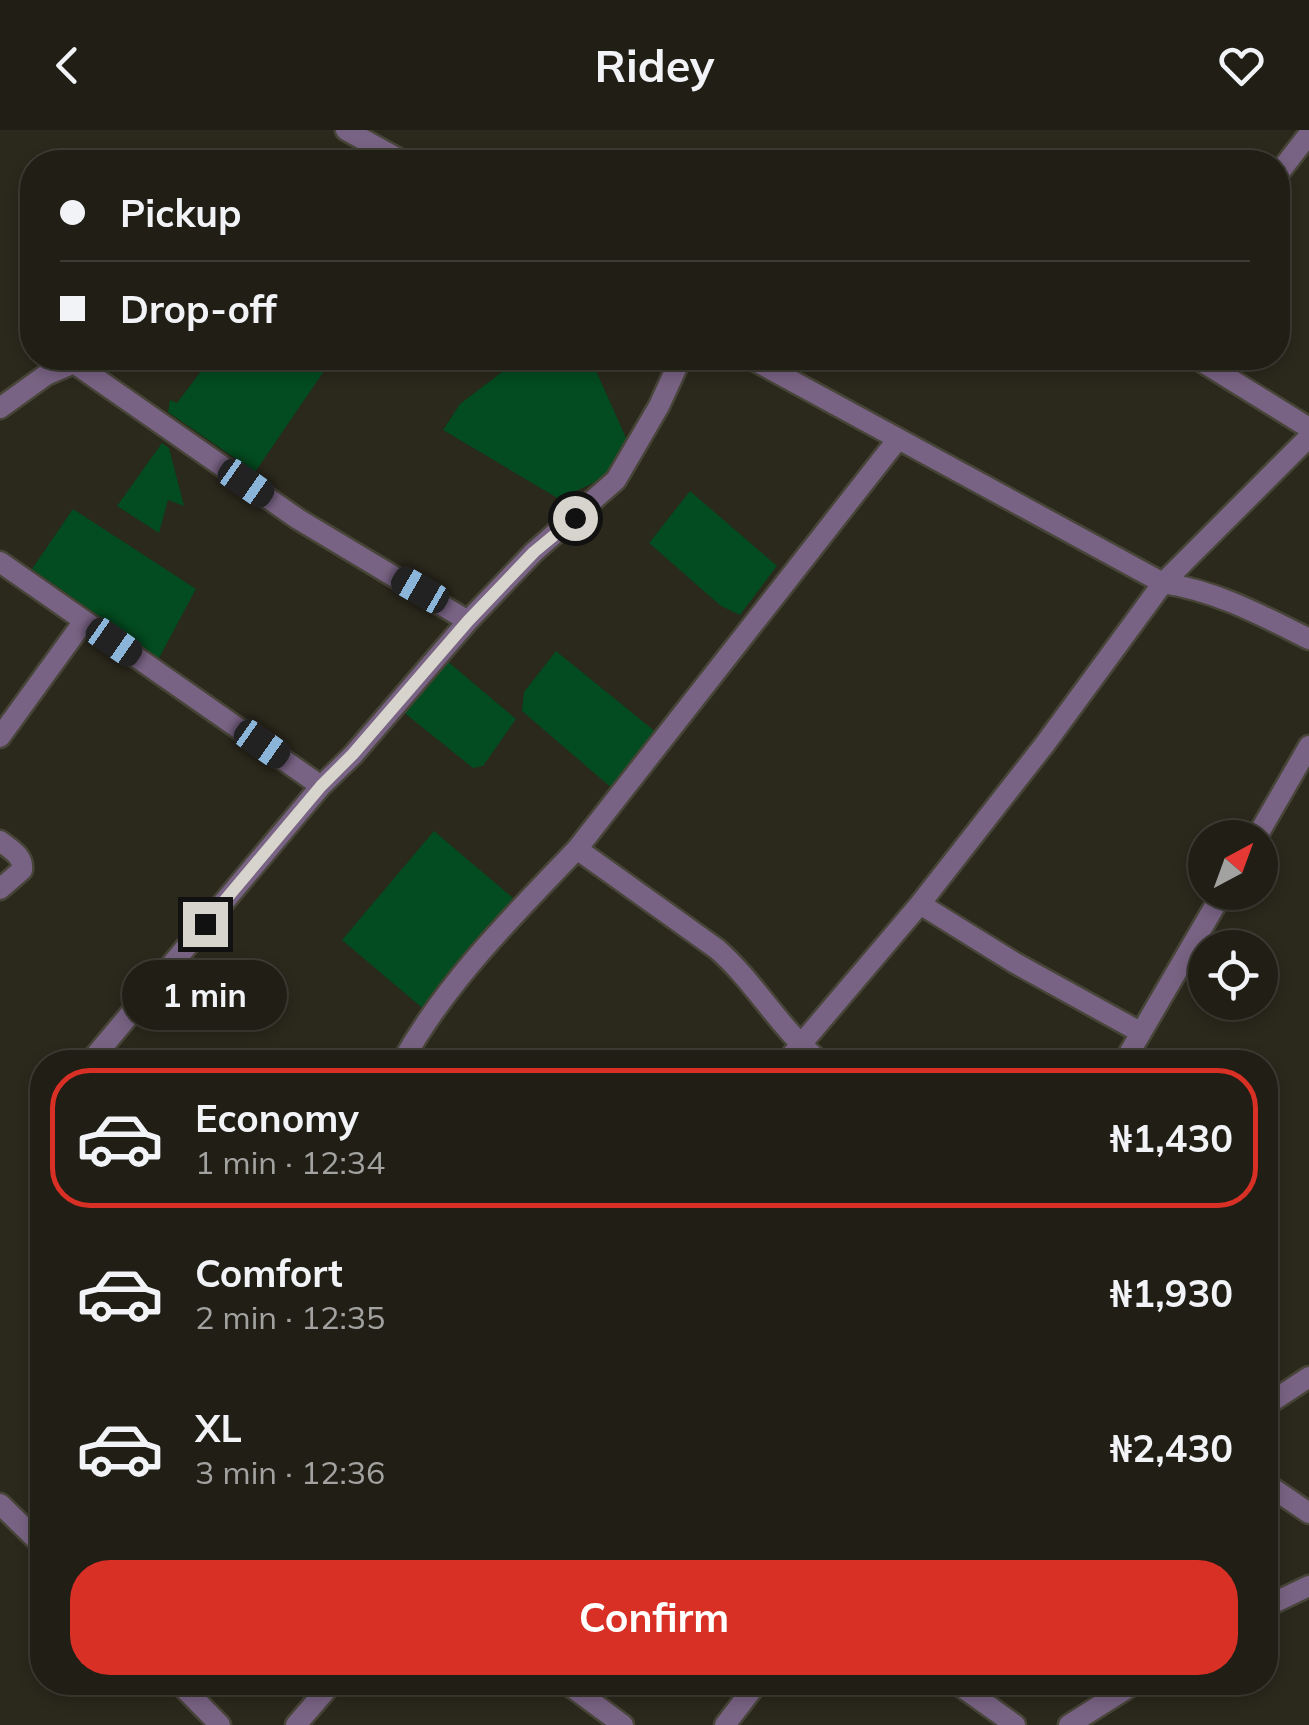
<!DOCTYPE html>
<html lang="en">
<head>
<meta charset="utf-8">
<style>
  body { margin:0; font-family:Mulish,sans-serif; background:#2d2b22; color:#f1f3f6; height:100vh; display:flex; flex-direction:column; font-size:38px; white-space:nowrap }
  * { box-sizing:border-box; margin:0 }
  p { font-size:32px; color:#a2a2a0 }
  .icon { flex:none; width:55px; height:55px; fill:none; stroke:currentColor; stroke-width:2; stroke-linecap:round; stroke-linejoin:round }
  .map { position:relative; flex:1; overflow:hidden }
  .side { position:absolute; left:30px; top:920px; width:1248px; height:645px; display:flex; flex-direction:column; background:#201e15; border-radius:40px; box-shadow:0 5px 15px #0003,0 0 0 2px #3d3c34 }
  .side>* { flex:none }
  .hud { position:absolute; left:20px; top:20px; width:1270px; height:220px; border-radius:40px; box-shadow:0 5px 15px #0003,0 0 0 2px #3d3c34; display:grid; align-content:center; height:220px; padding:0 40px; background:#201e15 }
  .needle { width:65px; rotate:41deg }
  .fabs { position:absolute; left:1188px; top:690px; display:grid; gap:20px }
  .fabs a { display:grid; place-items:center; width:90px; height:90px; border-radius:50%; background:#201e15; box-shadow:0 5px 15px #0003,0 0 0 2px #3d3c34; font-size:50px }
  .end { position:absolute; width:45px; height:45px; margin:-22px; border:12px solid #d7d4cd; background:#111; box-shadow:0 0 0 5px #111 }
  .from { border-radius:50% }
  .bubble { position:absolute; height:70px; border-radius:35px; background:#201e15; box-shadow:0 5px 15px #0003,0 0 0 2px #3d3c34; font-size:32px; font-weight:700; line-height:70px; text-align:center }
  .car { position:absolute; width:30px; height:60px; margin:-30px -15px; border-radius:12px; box-shadow:0 0 8px 2px #0007; background:linear-gradient(#222 24%,#8ab4d8 0 40%,#222 0 76%,#8ab4d8 0 86%,#222 0) }
  .hud b { display:flex; align-items:center; gap:35px; height:95px; font-size:38px }
  .hud b+b { border-top:2px solid #3d3c34 }
  .hud i { width:25px; height:25px; background:#f1f3f6 }
  ul { padding:18px 0 0; list-style:none }
  li { display:flex; align-items:center; gap:30px; height:140px; margin:0 20px 15px; padding:0 20px; border:5px solid transparent; border-radius:40px }
  li div { flex:1 }
  li b { display:block; font-size:38px }
  li em { font-style:normal; font-weight:700 }
  li.selected { border-color:#d93025 }
  li>.icon { width:90px; height:90px; stroke-width:1.5 }
  .primary-button { display:flex; gap:20px; margin-top:auto; padding:20px 40px }
  .primary-button a { flex:1; height:115px; border-radius:40px; background:#d93025; color:#fff; font-size:40px; font-weight:700; line-height:115px; text-align:center }
  header { display:flex; justify-content:space-between; align-items:center; height:130px; padding:0 40px; background:#201e15; font-size:45px; font-weight:700 }
  .map>svg:first-child { display:block }
  .green { fill:#034b20 }
  .lines { fill:none; stroke-linecap:round; stroke-linejoin:round }
  .minor-casing { stroke:#474438; stroke-width:25 }
  .minor { stroke:#796384; stroke-width:20 }
  .route { stroke:#d7d4cd; stroke-width:12 }
</style>
</head>
<body>
<header><svg class="icon" aria-label="back" viewBox="0 0 24 24"><path d="M15 5l-7 7 7 7"/></svg>Ridey<svg class="icon" aria-label="heart" viewBox="0 0 24 24"><path d="M12 20l-8-8c-3-5 5-10 8-4 3-6 11-1 8 4z"/></svg></header>
<div class="map">
<svg width="1309" height="1595" viewBox="0 0 1309 1595">
  <rect width="100%" height="100%" fill="#2b281c"/>
  <path class="green" d="M211,228H333L255,342L168,282L170,270L177,273Z
    M512,228H576L597,243L627,310L623,339L559,369L443,300L460,274L511,235Z
    M162,313L169,318L184,376L168,370L159,403L117,376Z
    M690,361L777,436L740,485L721,476L649,413Z
    M73,379L196,459L159,528L32,439Z
    M556,521L657,603L614,660L522,581L524,562Z
    M446,530L516,589L483,636L473,638L402,581Z
    M434,701L513,768L427,882L342,810Z"/>
  <g class="lines">
    <defs>
      <path id="minor" d="M346,0L404,32
        M1278,44L1309,4
        M750,228L1163,453L1045,614L920,774L786,932
        M1196,228L1309,298
        M0,278L46,245L74,233L298,389L468,491
        M1309,307L1163,453C1217,461 1261,485 1309,509
        M0,432L321,656L353,625L468,491L534,422L616,350L659,276L681,228
        M0,607L84,491
        M1256,708L1309,616
        M0,711C10,719 24,726 22,740L0,759
        M577,719L898,309
        M920,774L1015,833L1140,902
        M90,932L321,656
        M402,932C447,851 513,786 577,719L717,819C756,853 780,900 821,932
        M1124,932L1223,762
        M1265,1276L1309,1247
        M1265,1353L1309,1383
        M0,1374L42,1415
        M1265,1477L1309,1456
        M178,1552L220,1595
        M565,1552L623,1595
        M955,1552L1015,1595
        M296,1595L333,1552
        M725,1595L758,1552
        M1069,1595L1137,1552"/>
    </defs>
    <use href="#minor" class="minor-casing"/>
    <use href="#minor" class="minor"/>
  </g>
  <g class="lines">
    <path class="route" d="M205,794L321,656L353,624L468,491L534,422L575,388"/>
  </g>
</svg>
<div class="fabs">
<a><svg class="needle" viewBox="-14 -14 28 28"><path d="M0-13l5 13h-10z" fill="#e53935"/><path d="M0 13l5-13h-10z" fill="#a2a2a0"/></svg></a>
<a><svg class="icon" aria-label="locate" viewBox="0 0 24 24"><circle cx="12" cy="12" r="6"/><path d="M12 2v4M12 18v4M2 12h4M18 12h4"/></svg></a>
</div>
<i class="end from" style="left:575px;top:388px"></i>
<i class="end" style="left:205px;top:794px"></i>
<div class="bubble" style="left:122px;top:830px;width:165px">1 min</div>
<i class="car" style="left:246px;top:353px;rotate:125deg"></i>
<i class="car" style="left:420px;top:460px;rotate:300deg"></i>
<i class="car" style="left:114px;top:512px;rotate:125deg"></i>
<i class="car" style="left:262px;top:614px;rotate:125deg"></i>
<div class="hud">
<b><i class="from"></i>Pickup</b>
<b><i></i>Drop-off</b>
</div>
<section class="side">
<ul>
<li class="selected"><svg class="icon" aria-label="car" viewBox="0 0 24 24"><path d="M5 17H2v-5l4-1 3-4h7l3 4 3 1v5h-3M9 17h6M6 11h13"/><circle cx="7" cy="17" r="2"/><circle cx="17" cy="17" r="2"/></svg><div><b>Economy</b><p>1 min · 12:34</p></div><em>₦1,430</em></li>
<li><svg class="icon" aria-label="car" viewBox="0 0 24 24"><path d="M5 17H2v-5l4-1 3-4h7l3 4 3 1v5h-3M9 17h6M6 11h13"/><circle cx="7" cy="17" r="2"/><circle cx="17" cy="17" r="2"/></svg><div><b>Comfort</b><p>2 min · 12:35</p></div><em>₦1,930</em></li>
<li><svg class="icon" aria-label="car" viewBox="0 0 24 24"><path d="M5 17H2v-5l4-1 3-4h7l3 4 3 1v5h-3M9 17h6M6 11h13"/><circle cx="7" cy="17" r="2"/><circle cx="17" cy="17" r="2"/></svg><div><b>XL</b><p>3 min · 12:36</p></div><em>₦2,430</em></li>
</ul>
<div class="primary-button"><a>Confirm</a></div>
</section>
</div>
</body>
</html>
